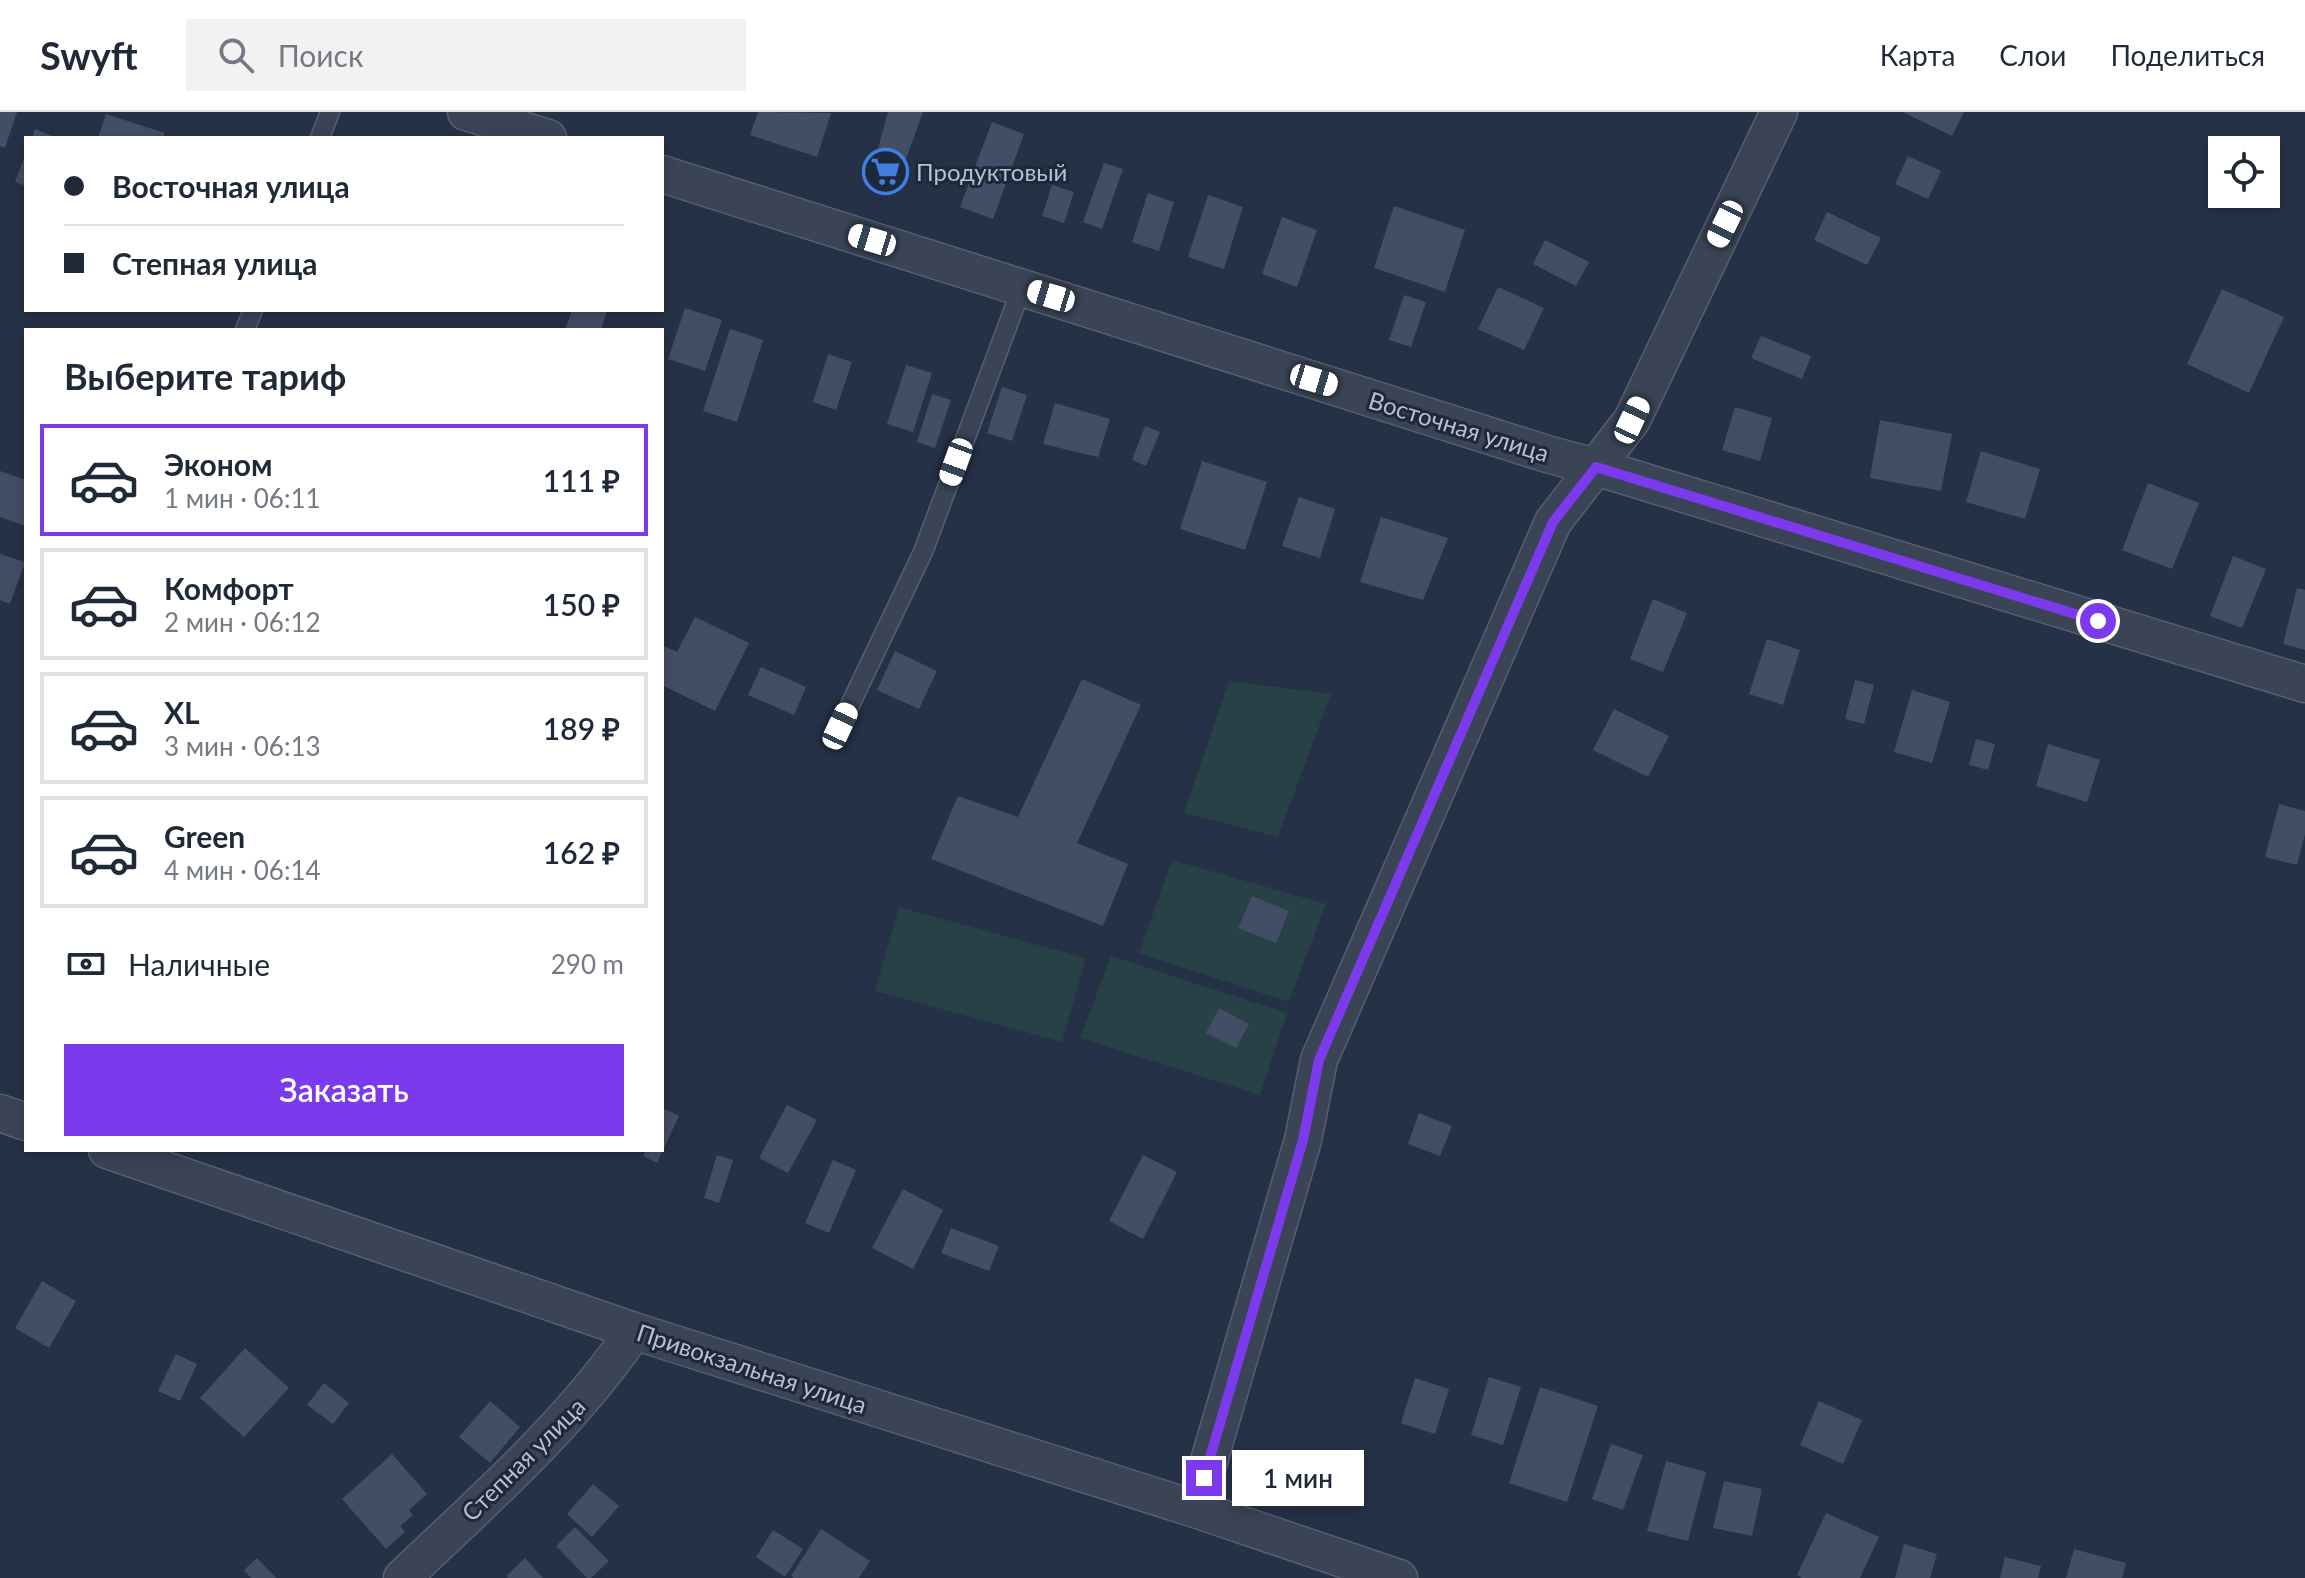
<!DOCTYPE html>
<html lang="ru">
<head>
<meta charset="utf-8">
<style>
  body { margin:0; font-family:Lato,sans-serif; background:#f2f2f3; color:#1f2937; height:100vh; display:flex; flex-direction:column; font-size:30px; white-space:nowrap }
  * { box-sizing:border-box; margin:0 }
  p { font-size:26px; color:#747a83 }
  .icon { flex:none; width:44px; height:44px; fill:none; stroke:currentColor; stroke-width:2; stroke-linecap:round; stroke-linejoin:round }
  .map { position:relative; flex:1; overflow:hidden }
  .side { position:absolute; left:24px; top:216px; width:640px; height:824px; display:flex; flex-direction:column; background:#fff; border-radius:0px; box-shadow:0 4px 12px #0003 }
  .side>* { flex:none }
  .hud { position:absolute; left:24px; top:24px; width:640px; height:176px; border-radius:0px; box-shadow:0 4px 12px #0003; display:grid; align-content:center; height:176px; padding:0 40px; background:#fff }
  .tools { position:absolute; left:2208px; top:24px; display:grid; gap:16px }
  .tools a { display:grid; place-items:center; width:72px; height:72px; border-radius:0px; background:#fff; box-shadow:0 4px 12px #0003; font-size:40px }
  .end { position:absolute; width:36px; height:36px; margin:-18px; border:10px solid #7c3aed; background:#fff; box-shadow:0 0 0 4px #fff }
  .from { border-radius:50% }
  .bubble { position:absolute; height:56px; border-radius:0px; background:#fff; box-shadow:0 4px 12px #0003; font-size:26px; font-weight:600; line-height:56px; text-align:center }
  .car { position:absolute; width:24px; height:48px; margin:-24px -12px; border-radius:10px; box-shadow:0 0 6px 2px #0007; background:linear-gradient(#fff 24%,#345 0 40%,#fff 0 76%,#345 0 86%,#fff 0) }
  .hud b { display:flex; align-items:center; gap:28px; height:76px; font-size:30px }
  .hud b+b { border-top:2px solid #e0e1e3 }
  .hud i { width:20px; height:20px; background:#1f2937 }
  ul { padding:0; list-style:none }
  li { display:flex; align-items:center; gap:24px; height:112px; margin:0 16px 12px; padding:0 24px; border:4px solid #e0e1e3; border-radius:0px }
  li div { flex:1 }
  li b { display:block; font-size:30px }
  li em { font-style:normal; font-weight:600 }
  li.selected { border-color:#7c3aed }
  li>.icon { width:72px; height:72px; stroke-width:1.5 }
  h2 { padding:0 40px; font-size:36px; line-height:96px }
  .pay { display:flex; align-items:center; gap:20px; height:88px; padding:0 40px; font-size:30px }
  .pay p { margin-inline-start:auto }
  .primary-button { display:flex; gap:16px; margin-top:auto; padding:16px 40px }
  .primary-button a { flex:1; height:92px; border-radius:0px; background:#7c3aed; color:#fff; font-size:32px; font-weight:600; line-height:92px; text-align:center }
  header { display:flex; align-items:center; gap:48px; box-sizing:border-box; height:112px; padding:0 40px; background:#fff; border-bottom:2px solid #e0e1e3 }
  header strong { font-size:38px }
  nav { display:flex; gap:44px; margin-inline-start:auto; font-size:28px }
  .search { width:560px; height:72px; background:#f2f2f3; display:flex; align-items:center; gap:20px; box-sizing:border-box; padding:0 28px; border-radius:0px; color:#747a83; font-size:30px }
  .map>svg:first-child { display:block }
  .green { fill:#274147 }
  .building { fill:#424e66 }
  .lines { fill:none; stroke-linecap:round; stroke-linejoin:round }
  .lane-casing { stroke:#555f6f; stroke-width:21 }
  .street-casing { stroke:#555f6f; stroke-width:39 }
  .lane { stroke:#3a4455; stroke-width:18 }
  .street { stroke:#3a4455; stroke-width:36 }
  .route { stroke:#7c3aed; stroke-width:10 }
  .labels { text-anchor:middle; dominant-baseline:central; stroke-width:6; stroke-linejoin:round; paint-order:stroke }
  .poi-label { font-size:24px; fill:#b8bfce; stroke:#1e283b; text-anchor:start }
  .street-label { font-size:24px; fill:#b8bfce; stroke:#1e283b }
</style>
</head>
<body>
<header>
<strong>Swyft</strong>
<div class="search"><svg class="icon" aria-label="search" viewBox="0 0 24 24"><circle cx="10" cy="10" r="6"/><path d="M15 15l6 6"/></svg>Поиск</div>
<nav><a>Карта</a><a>Слои</a><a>Поделиться</a></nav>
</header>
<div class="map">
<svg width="2305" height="1466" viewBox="0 0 2305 1466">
  <rect width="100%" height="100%" fill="#253146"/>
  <path class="green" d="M1229,569L1331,582L1278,725L1184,701Z
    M1172,748L1326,792L1289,890L1139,841Z
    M899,795L1086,846L1062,930L875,879Z
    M1111,844L1287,901L1260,983L1080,926Z"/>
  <path class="building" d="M0,0H17L5,36L0,34Z
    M758,0L831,1L817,45L750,23Z
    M888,0H923L894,80L869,69Z
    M1903,0H1964L1952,24Z
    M106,2L165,21L163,26H98Z
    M992,10L1024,22L993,107L960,95Z
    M35,17L57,26H32Z
    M26,41V74L15,70Z
    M1908,44L1941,59L1928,87L1895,72Z
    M1104,51L1123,57L1102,117L1083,110Z
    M1052,73L1074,80L1064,111L1042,104Z
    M1148,81L1174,90L1159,139L1132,130Z
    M1208,83L1243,95L1224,157L1188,145Z
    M1394,94L1465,118L1445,180L1374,156Z
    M1827,100L1881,126L1867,153L1814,128Z
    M1282,105L1317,118L1297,175L1262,162Z
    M1545,128L1589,150L1576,174L1533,152Z
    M1498,175L1544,196L1524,238L1478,217Z
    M2222,177L2284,205L2249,281L2187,252Z
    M1404,183L1426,190L1411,235L1389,228Z
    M685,196L722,208L705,259L668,247Z
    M572,198H607L601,218H565Z
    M730,217L763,228L737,310L703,299Z
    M1761,224L1811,244L1802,267L1751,246Z
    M828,242L852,250L836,298L813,290Z
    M906,253L932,261L913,320L887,312Z
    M1002,275L1027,283L1012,329L987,321Z
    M932,282L951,288L935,336L917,330Z
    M1055,291L1110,307L1098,345L1043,332Z
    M1735,295L1772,306L1760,349L1722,338Z
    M1880,308L1952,322L1941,379L1870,366Z
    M1145,314L1160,320L1146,354L1132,348Z
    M1981,339L2040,357L2025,407L1966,390Z
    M1202,349L1267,370L1245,438L1180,417Z
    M0,359L26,368V414L0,405Z
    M2148,371L2199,391L2172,457L2122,438Z
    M1299,385L1335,397L1320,446L1282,434Z
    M1381,405L1448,426L1423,488L1360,470Z
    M0,442L25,450L10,492L0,488Z
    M2233,444L2266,457L2242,516L2210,504Z
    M2297,476L2305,478V538L2283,532Z
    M1653,487L1687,501L1663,560L1630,547Z
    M695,505L749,531L715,599L662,573V533L677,540Z
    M1767,527L1800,538L1783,593L1749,582Z
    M895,539L937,559L919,597L877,578Z
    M761,555L806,575L794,603L748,583Z
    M1082,567L1141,593L1077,731L1128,752L1103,814L931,747L958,684L1018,705Z
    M1855,568L1874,573L1864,612L1845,607Z
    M1912,578L1950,590L1932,651L1894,640Z
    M1614,597L1669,624L1648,665L1593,638Z
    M1976,627L1995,632L1988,658L1969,653Z
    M2048,632L2100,648L2087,690L2036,674Z
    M2279,692L2305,699V722L2297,753L2265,745Z
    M1252,784L1289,799L1276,831L1238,816Z
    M1219,896L1249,912L1236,936L1206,921Z
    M787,993L817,1008L788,1061L759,1046Z
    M665,997L679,1004L657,1051L643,1044L646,1038H662V1003Z
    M1419,1001L1452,1014L1440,1044L1408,1032Z
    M717,1043L733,1048L719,1091L704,1086Z
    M1143,1043L1177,1060L1143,1127L1109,1109Z
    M833,1048L856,1058L829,1121L805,1111Z
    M903,1077L943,1098L913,1157L872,1136Z
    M951,1116L999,1134L989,1159L941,1141Z
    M42,1169L76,1189L49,1236L15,1216Z
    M245,1236L289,1276L244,1325L200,1286Z
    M176,1242L197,1252L180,1289L158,1279Z
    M1489,1265L1521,1275L1503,1333L1471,1323Z
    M1415,1266L1449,1277L1435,1322L1401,1311Z
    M324,1271L349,1291L333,1312L307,1293Z
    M1540,1275L1598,1294L1567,1390L1509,1371Z
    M490,1289L520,1315L490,1351L459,1325Z
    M1819,1289L1862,1308L1843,1352L1800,1333Z
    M1611,1332L1643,1343L1623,1398L1592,1387Z
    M392,1342L427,1382L409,1398L413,1403L400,1414L405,1420L386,1437L342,1387Z
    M1666,1349L1706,1360L1688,1429L1647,1419Z
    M1724,1369L1762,1377L1752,1424L1713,1416Z
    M593,1372L619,1394L592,1425L567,1402Z
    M1826,1401L1879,1425L1860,1466H1803L1797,1463Z
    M575,1415L609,1449L591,1466H587L556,1434Z
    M821,1417L870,1449L859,1466H794L791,1464Z
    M773,1418L803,1437L785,1465L756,1445Z
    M1904,1432L1937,1442L1930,1466H1895Z
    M2074,1437L2126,1451L2122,1466H2066Z
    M2005,1445L2041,1454L2038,1466H2000Z
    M257,1446L276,1466H251L244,1458Z
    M525,1446L543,1466H508L506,1464Z"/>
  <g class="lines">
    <defs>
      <path id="lane" d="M320,26L330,0
        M245,218L253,198
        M840,614L923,440L1022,175"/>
      <path id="street" d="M466,0L548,26
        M662,62L1547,342L1596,355L2305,572
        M0,1001L26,1010
        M107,1038L634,1219L1195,1397L1399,1466
        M1195,1397L1303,1028L1319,948L1553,410L1632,308L1779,0
        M402,1466C484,1388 570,1313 634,1219"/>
    </defs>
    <use href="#lane" class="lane-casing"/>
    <use href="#street" class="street-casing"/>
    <use href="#lane" class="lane"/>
    <use href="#street" class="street"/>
  </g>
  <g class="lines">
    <path class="route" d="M1204,1366L1303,1028L1319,948L1553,410L1596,355L2098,509"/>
  </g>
  <defs>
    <symbol id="supermarket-ring" viewBox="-11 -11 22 22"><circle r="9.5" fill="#1e283b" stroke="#3f7fe0" stroke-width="1.5"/><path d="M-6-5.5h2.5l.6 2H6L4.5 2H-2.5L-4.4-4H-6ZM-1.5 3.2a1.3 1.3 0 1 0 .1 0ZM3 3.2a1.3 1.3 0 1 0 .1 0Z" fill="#3f7fe0"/></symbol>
  </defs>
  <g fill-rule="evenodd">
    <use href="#supermarket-ring" x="860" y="34" width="51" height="51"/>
  </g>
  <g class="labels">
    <g class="poi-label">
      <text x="916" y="59">Продуктовый</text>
    </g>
    <g class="street-label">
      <text transform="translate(1459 314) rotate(17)">Восточная улица</text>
      <text transform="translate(752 1256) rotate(18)">Привокзальная улица</text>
      <text transform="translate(523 1347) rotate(-45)">Степная улица</text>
    </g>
  </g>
</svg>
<div class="tools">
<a><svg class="icon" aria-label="locate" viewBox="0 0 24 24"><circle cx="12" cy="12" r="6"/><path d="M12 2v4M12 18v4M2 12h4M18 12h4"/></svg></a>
</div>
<i class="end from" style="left:2098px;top:509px"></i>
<i class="end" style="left:1204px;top:1366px"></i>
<div class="bubble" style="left:1232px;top:1338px;width:132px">1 мин</div>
<i class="car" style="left:1725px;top:112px;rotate:206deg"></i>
<i class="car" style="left:872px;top:128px;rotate:287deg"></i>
<i class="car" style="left:1051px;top:184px;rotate:287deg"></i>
<i class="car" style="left:1314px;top:268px;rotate:107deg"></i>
<i class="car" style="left:1632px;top:308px;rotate:25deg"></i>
<i class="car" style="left:956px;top:350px;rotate:200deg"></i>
<i class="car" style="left:840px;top:614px;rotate:25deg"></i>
<div class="hud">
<b><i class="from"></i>Восточная улица</b>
<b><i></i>Степная улица</b>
</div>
<section class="side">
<h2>Выберите тариф</h2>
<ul>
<li class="selected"><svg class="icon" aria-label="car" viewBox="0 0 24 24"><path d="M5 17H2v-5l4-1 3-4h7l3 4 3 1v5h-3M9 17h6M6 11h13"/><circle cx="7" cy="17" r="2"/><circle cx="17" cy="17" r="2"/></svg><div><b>Эконом</b><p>1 мин · 06:11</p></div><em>111 ₽</em></li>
<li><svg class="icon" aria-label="car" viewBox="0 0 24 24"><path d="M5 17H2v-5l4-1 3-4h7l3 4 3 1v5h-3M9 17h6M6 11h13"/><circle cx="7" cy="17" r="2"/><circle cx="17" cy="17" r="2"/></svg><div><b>Комфорт</b><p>2 мин · 06:12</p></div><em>150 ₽</em></li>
<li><svg class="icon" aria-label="car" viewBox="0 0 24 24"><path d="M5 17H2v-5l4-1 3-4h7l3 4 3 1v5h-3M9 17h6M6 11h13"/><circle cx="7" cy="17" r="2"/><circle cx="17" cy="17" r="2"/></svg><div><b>XL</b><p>3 мин · 06:13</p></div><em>189 ₽</em></li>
<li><svg class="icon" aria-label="car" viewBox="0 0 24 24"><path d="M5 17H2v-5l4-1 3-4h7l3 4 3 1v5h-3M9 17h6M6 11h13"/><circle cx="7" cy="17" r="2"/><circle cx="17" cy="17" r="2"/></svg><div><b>Green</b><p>4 мин · 06:14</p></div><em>162 ₽</em></li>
</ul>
<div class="pay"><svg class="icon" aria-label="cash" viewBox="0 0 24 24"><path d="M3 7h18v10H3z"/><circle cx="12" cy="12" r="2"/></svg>Наличные<p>290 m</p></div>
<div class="primary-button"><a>Заказать</a></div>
</section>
</div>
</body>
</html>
